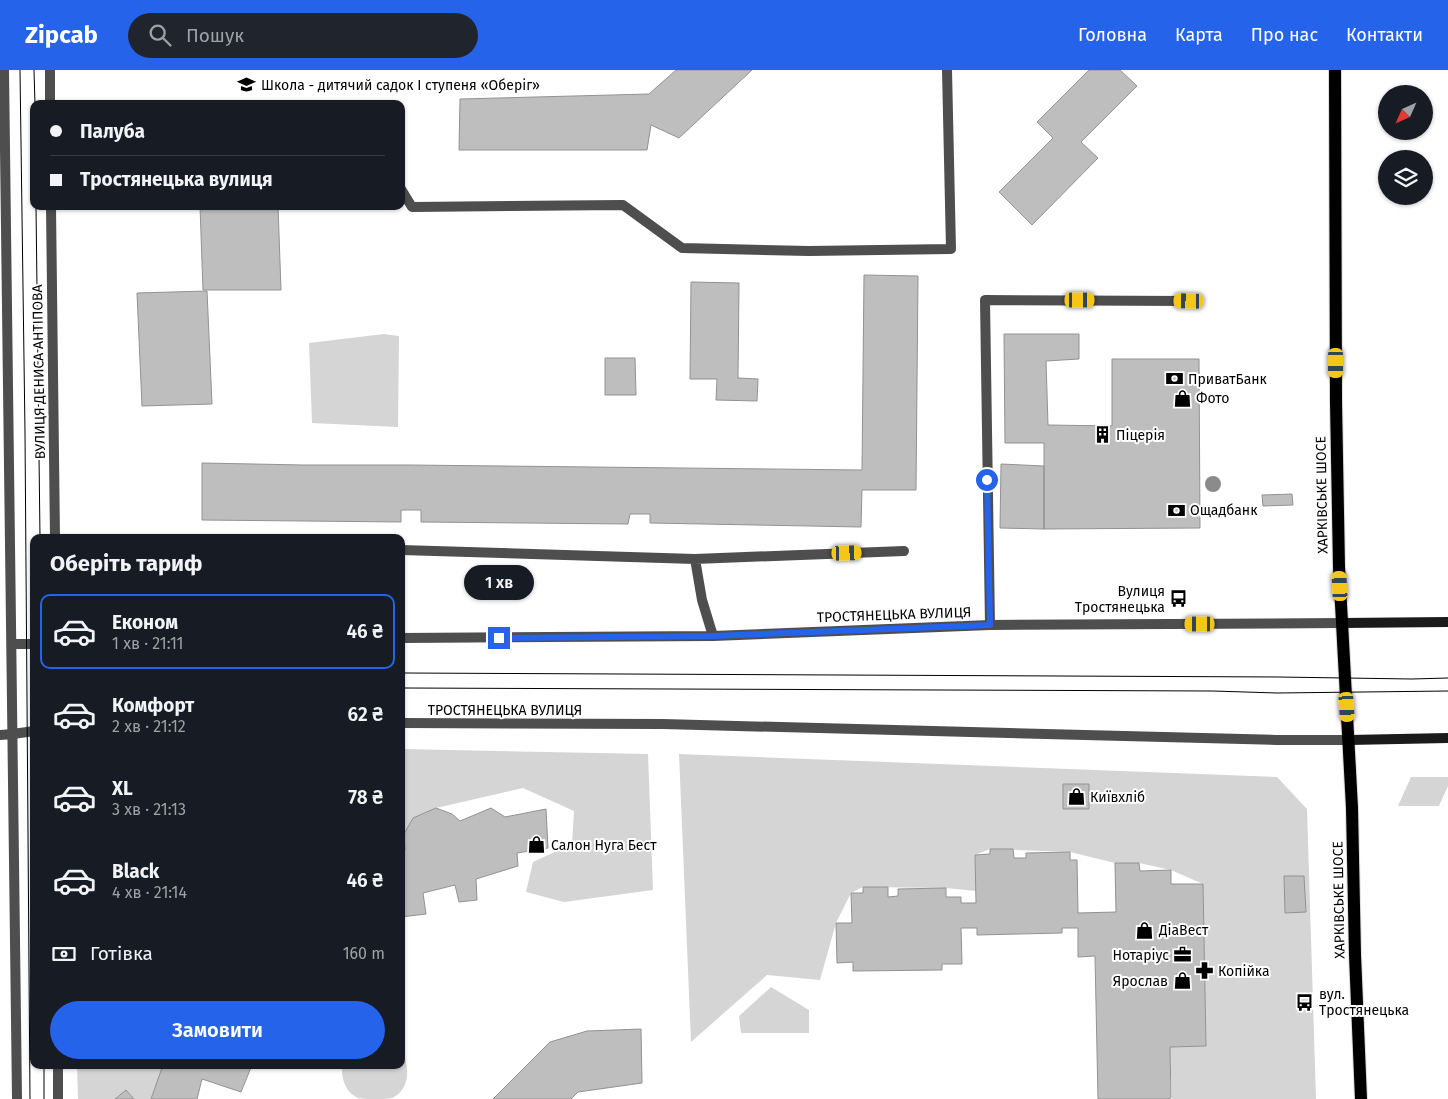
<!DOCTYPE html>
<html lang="uk">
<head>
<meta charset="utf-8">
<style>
  body { margin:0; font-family:"Fira Sans",sans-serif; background:#20242c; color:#f1f3f6; height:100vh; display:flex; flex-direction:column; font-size:19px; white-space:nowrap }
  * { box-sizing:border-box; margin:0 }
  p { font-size:16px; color:#9ea1a6 }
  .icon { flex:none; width:28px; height:28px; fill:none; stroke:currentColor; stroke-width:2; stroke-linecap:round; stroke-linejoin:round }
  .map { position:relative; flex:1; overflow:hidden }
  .side { position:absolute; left:30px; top:464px; width:375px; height:535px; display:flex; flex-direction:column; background:#171b24; border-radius:10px; box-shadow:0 1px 4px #0004 }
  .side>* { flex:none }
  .guide { position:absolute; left:30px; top:30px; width:375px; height:110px; border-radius:10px; box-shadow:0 1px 4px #0004; display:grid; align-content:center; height:110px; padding:0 20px; background:#171b24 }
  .needle { width:32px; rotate:225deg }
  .tools { position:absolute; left:1378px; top:15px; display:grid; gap:10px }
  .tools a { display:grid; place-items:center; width:55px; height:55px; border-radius:50%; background:#171b24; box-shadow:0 1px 4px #0004; font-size:25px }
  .end { position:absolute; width:22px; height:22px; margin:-11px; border:6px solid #2563eb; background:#fff; box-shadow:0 0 0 2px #fff }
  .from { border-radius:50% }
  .bubble { position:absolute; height:35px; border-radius:18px; background:#171b24; box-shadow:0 1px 4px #0004; font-size:16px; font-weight:600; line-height:35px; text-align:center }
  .car { position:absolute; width:15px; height:30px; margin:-15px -8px; border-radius:6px; box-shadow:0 0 4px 1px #0007; background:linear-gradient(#f5c518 24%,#345 0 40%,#f5c518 0 76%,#345 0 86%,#f5c518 0) }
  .guide b { display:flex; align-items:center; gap:18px; height:48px; font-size:19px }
  .guide b+b { border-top:1px solid #363941 }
  .guide i { width:12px; height:12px; background:#f1f3f6 }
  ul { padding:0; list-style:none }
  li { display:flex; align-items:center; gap:15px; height:75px; margin:0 10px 8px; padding:0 10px; border:2px solid transparent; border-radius:10px }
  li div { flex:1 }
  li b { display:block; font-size:19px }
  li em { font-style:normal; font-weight:600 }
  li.current { border-color:#2563eb }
  li>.icon { width:45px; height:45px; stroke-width:1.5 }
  h2 { padding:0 20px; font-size:22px; line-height:60px }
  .pay { display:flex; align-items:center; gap:12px; height:55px; padding:0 20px; font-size:19px }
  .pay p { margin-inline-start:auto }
  .action { display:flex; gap:10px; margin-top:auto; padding:10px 20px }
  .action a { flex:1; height:58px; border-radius:30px; background:#2563eb; color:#fff; font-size:20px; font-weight:600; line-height:58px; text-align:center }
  header { display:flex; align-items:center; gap:30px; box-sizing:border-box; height:70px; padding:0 25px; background:#2563eb; color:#fff }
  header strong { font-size:24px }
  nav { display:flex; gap:28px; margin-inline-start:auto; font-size:18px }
  .search { width:350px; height:45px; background:#20242c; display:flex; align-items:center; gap:12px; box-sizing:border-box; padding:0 18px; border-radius:28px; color:#9ea1a6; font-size:19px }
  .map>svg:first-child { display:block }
  .green { fill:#d5d5d5 }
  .building { fill:#bebebe; stroke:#929292 }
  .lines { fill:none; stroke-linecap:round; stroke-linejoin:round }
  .primary-casing { stroke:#dbdbdb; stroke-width:14 }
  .service { stroke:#4e4e4e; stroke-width:10 }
  .minor { stroke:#4e4e4e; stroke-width:10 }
  .tertiary { stroke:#4e4e4e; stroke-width:10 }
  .secondary { stroke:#1b1b1b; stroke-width:10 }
  .primary { stroke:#000; stroke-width:12 }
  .tram { stroke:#000; stroke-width:1 }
  .tree { fill:#8b8b8b }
  .route { stroke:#2563eb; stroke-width:6 }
  .labels { text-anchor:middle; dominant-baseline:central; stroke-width:4; stroke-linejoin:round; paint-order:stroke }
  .poi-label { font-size:14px; fill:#000; stroke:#fff; text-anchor:start }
  .street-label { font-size:14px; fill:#000; stroke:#fff }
</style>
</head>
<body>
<header>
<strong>Zipcab</strong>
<div class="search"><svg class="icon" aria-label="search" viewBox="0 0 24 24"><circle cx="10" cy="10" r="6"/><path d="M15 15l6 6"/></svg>Пошук</div>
<nav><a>Головна</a><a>Карта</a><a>Про нас</a><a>Контакти</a></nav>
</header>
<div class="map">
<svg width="1448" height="1029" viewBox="0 0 1448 1029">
  <rect width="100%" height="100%" fill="#fff"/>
  <path class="green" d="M384,264L399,266L398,357L312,353L309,273Z
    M401,679L648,684L653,820L564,832L526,822L533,792L572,774L574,741L523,718L436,738L413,748L404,764L405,780L401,781Z
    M679,684L1277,707L1307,739L1316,1029H1172L1170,977L1206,976L1203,814L1171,800L1139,793H1115L1070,782L990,779L975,785L976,821L946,818L863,817L851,823L836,853L820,910L767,905L691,972Z
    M1411,707H1448V716L1439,736H1398Z
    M771,917L809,940V963H741L739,946Z
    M401,980C410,994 411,1020 392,1028C388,1029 382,1029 377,1029C371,1029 363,1029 358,1028C345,1023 341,1007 342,995H401Z
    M77,995H164L151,1029H134L126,1020L115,1029H78Z"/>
  <path class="building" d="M676,0H752L679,68L651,55L647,80H459L460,29L649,24Z
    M1089,0H1120L1137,16L1081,72L1098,88L1032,155L999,122L1053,68L1037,52Z
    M200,136H278L281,220H203Z
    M864,205L918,206L916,420H862L861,457L650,453V444H630L628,454L421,452V440H401V452L202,450V393L303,395H410L862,400Z
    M691,212L739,213L738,308L758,309L757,331L716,330L717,309H690Z
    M207,221L212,334L142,336L137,223Z
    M1004,264H1079V289L1046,291L1048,355L1112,356V289H1199L1200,458L1044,459V373H1005Z
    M605,288H635L636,325H605Z
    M1001,394L1044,396V459L1000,458Z
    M1292,424L1293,435L1263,436L1262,425Z
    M1063,714H1089V739H1063Z
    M436,738L452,744L460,751L491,738L505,747L546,739L548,778L517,783L518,796L476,809L477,830L459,832L455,815L423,823L426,844L401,847V781L405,780L404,764L413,748Z
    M990,779H1013L1014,788H1026V783L1070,782V790H1077L1078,843L1116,842L1115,793H1139L1140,801L1171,800V814H1203L1206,976L1170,977L1171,1028L1167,1029H1098L1095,886L1078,887V858H1062V863L977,865V858H961L962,894H942V900L853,901V892L837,893L836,853H852L851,823H863V817H888V827L898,826V819L946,818V827H961V833H976L975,785L990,784Z
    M1284,806H1304L1306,842L1285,843Z
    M641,959L642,1013L578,1022L571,1029H493L550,972L587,961Z
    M163,995H252L241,1022L202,1009L197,1029H151Z
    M126,1020L134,1029H115Z"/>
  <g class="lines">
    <defs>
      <path id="primary" d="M1335,0L1336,332L1339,497L1352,738L1355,885L1361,1029"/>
    </defs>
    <use href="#primary" class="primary-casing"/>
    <path class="service" d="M401,119L412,137L623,135L682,178L809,181L951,179L947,0
      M401,480L695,489L904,481
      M695,489L702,530L713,566
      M990,555L985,230L1189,231"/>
    <path class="minor" d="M0,665L13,664"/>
    <path class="tertiary" d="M4,0L17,1029
      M50,0V34
      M51,136L55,468
      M401,568L713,566L990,555L1342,553
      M12,574H34
      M401,653L663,654L1277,670H1349
      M13,664L34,661
      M58,995V1029"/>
    <path class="secondary" d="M1342,553L1448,552
      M1349,670L1448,668"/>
    <use href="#primary" class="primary"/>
    <path class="tram" d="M20,0L25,362L30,1029
      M34,0L35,34
      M36,136L40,468
      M401,603L1278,607L1412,609L1448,608
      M401,618L1213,621L1277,623L1448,621
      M44,995V1029"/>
  </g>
  <circle class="tree" cx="1213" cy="414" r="8"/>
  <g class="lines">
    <path class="route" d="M499,568L713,566L990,555L987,410"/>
  </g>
  <defs>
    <symbol id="school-bare" viewBox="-9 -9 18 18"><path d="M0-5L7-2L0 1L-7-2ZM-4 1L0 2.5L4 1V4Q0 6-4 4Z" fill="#000" stroke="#fff" stroke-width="2.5" paint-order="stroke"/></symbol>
    <symbol id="bank-bare" viewBox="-9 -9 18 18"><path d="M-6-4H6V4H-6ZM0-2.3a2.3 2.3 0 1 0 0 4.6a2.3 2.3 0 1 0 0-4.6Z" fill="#000" stroke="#fff" stroke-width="2.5" paint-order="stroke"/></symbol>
    <symbol id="shop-bare" viewBox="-9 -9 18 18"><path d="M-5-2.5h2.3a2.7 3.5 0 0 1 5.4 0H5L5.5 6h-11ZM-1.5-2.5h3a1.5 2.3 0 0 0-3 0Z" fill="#000" stroke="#fff" stroke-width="2.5" paint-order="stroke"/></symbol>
    <symbol id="building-bare" viewBox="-9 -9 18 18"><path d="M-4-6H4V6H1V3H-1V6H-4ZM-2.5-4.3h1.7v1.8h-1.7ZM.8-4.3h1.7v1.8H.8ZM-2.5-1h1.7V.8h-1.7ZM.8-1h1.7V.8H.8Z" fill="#000" stroke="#fff" stroke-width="2.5" paint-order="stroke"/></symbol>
    <symbol id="bus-bare" viewBox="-9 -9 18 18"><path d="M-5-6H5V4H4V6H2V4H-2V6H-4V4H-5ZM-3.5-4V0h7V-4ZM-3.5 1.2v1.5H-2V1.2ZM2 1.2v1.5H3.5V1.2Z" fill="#000" stroke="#fff" stroke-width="2.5" paint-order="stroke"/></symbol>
    <symbol id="office-bare" viewBox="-9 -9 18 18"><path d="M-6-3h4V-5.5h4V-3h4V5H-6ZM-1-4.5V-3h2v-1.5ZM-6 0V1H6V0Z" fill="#000" stroke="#fff" stroke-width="2.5" paint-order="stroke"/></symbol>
    <symbol id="pharmacy-bare" viewBox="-9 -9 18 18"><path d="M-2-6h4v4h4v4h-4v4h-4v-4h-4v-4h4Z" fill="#000" stroke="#fff" stroke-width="2.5" paint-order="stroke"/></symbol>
  </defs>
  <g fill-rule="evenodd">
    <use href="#school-bare" x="234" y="2" width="25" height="25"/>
    <use href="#bank-bare" x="1162" y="296" width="25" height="25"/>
    <use href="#shop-bare" x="1170" y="316" width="25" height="25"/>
    <use href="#building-bare" x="1090" y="352" width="25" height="25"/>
    <use href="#bank-bare" x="1164" y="428" width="25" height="25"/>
    <use href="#bus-bare" x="1166" y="516" width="25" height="25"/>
    <use href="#shop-bare" x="1064" y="714" width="25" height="25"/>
    <use href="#shop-bare" x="524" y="762" width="25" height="25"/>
    <use href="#shop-bare" x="1132" y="848" width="25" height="25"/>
    <use href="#office-bare" x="1170" y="872" width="25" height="25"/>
    <use href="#pharmacy-bare" x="1192" y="888" width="25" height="25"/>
    <use href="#shop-bare" x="1170" y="898" width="25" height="25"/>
    <use href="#bus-bare" x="1292" y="920" width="25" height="25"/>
  </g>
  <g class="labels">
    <g class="poi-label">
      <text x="261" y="15">Школа - дитячий садок І ступеня «Оберіг»</text>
      <text x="1188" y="309">ПриватБанк</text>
      <text x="1196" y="328">Фото</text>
      <text x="1116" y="365">Піцерія</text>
      <text x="1190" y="440">Ощадбанк</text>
      <text x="1165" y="521" text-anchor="end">Вулиця<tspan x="1165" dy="16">Тростянецька</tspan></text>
      <text x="1090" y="727">Київхліб</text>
      <text x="551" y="775">Салон Нуга Бест</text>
      <text x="1159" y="860">ДіаВест</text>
      <text x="1169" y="885" text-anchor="end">Нотаріус</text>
      <text x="1218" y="901">Копійка</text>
      <text x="1168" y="911" text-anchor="end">Ярослав</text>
      <text x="1319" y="924">вул.<tspan x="1319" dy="16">Тростянецька</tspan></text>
    </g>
    <g class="street-label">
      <text transform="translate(39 302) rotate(-91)">ВУЛИЦЯ ДЕНИСА АНТІПОВА</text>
      <text transform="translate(1322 425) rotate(-91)">ХАРКІВСЬКЕ ШОСЕ</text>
      <text transform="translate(894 545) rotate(-2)">ТРОСТЯНЕЦЬКА ВУЛИЦЯ</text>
      <text x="505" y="640">ТРОСТЯНЕЦЬКА ВУЛИЦЯ</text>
      <text transform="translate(1339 830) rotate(-91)">ХАРКІВСЬКЕ ШОСЕ</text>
    </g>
  </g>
</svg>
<div class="tools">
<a><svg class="needle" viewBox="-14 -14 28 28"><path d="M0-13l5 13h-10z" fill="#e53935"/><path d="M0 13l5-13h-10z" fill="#9ea1a6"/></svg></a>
<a><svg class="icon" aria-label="layers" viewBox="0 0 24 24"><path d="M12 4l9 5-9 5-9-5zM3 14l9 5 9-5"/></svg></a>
</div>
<i class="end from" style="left:987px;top:410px"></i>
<i class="end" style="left:499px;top:568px"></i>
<div class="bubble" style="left:464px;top:495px;width:70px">1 хв</div>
<i class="car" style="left:1080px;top:230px;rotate:90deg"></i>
<i class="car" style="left:1189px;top:231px;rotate:271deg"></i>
<i class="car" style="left:1336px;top:293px;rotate:180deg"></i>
<i class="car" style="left:847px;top:483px;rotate:88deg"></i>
<i class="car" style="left:1340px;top:516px;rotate:357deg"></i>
<i class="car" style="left:1200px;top:554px;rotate:270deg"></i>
<i class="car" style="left:1347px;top:637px;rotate:176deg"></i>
<div class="guide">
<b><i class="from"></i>Палуба</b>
<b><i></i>Тростянецька вулиця</b>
</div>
<section class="side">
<h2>Оберіть тариф</h2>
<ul>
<li class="current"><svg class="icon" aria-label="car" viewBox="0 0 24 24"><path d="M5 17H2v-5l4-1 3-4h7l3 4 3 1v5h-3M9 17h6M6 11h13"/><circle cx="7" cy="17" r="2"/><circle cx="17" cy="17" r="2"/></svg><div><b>Економ</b><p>1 хв · 21:11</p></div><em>46 ₴</em></li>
<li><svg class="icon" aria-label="car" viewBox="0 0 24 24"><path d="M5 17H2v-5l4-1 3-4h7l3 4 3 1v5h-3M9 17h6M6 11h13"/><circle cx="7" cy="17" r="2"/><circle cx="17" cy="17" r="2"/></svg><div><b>Комфорт</b><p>2 хв · 21:12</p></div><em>62 ₴</em></li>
<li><svg class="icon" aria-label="car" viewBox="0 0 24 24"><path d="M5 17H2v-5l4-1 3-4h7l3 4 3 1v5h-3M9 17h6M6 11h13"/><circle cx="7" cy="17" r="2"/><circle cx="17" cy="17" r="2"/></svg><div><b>XL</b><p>3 хв · 21:13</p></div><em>78 ₴</em></li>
<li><svg class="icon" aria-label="car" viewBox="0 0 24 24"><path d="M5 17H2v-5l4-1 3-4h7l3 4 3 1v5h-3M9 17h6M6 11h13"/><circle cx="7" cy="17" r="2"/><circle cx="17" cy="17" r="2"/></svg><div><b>Black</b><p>4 хв · 21:14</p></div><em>46 ₴</em></li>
</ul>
<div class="pay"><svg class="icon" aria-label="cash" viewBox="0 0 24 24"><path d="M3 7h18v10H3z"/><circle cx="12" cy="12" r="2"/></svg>Готівка<p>160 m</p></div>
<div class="action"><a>Замовити</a></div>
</section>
</div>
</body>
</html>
